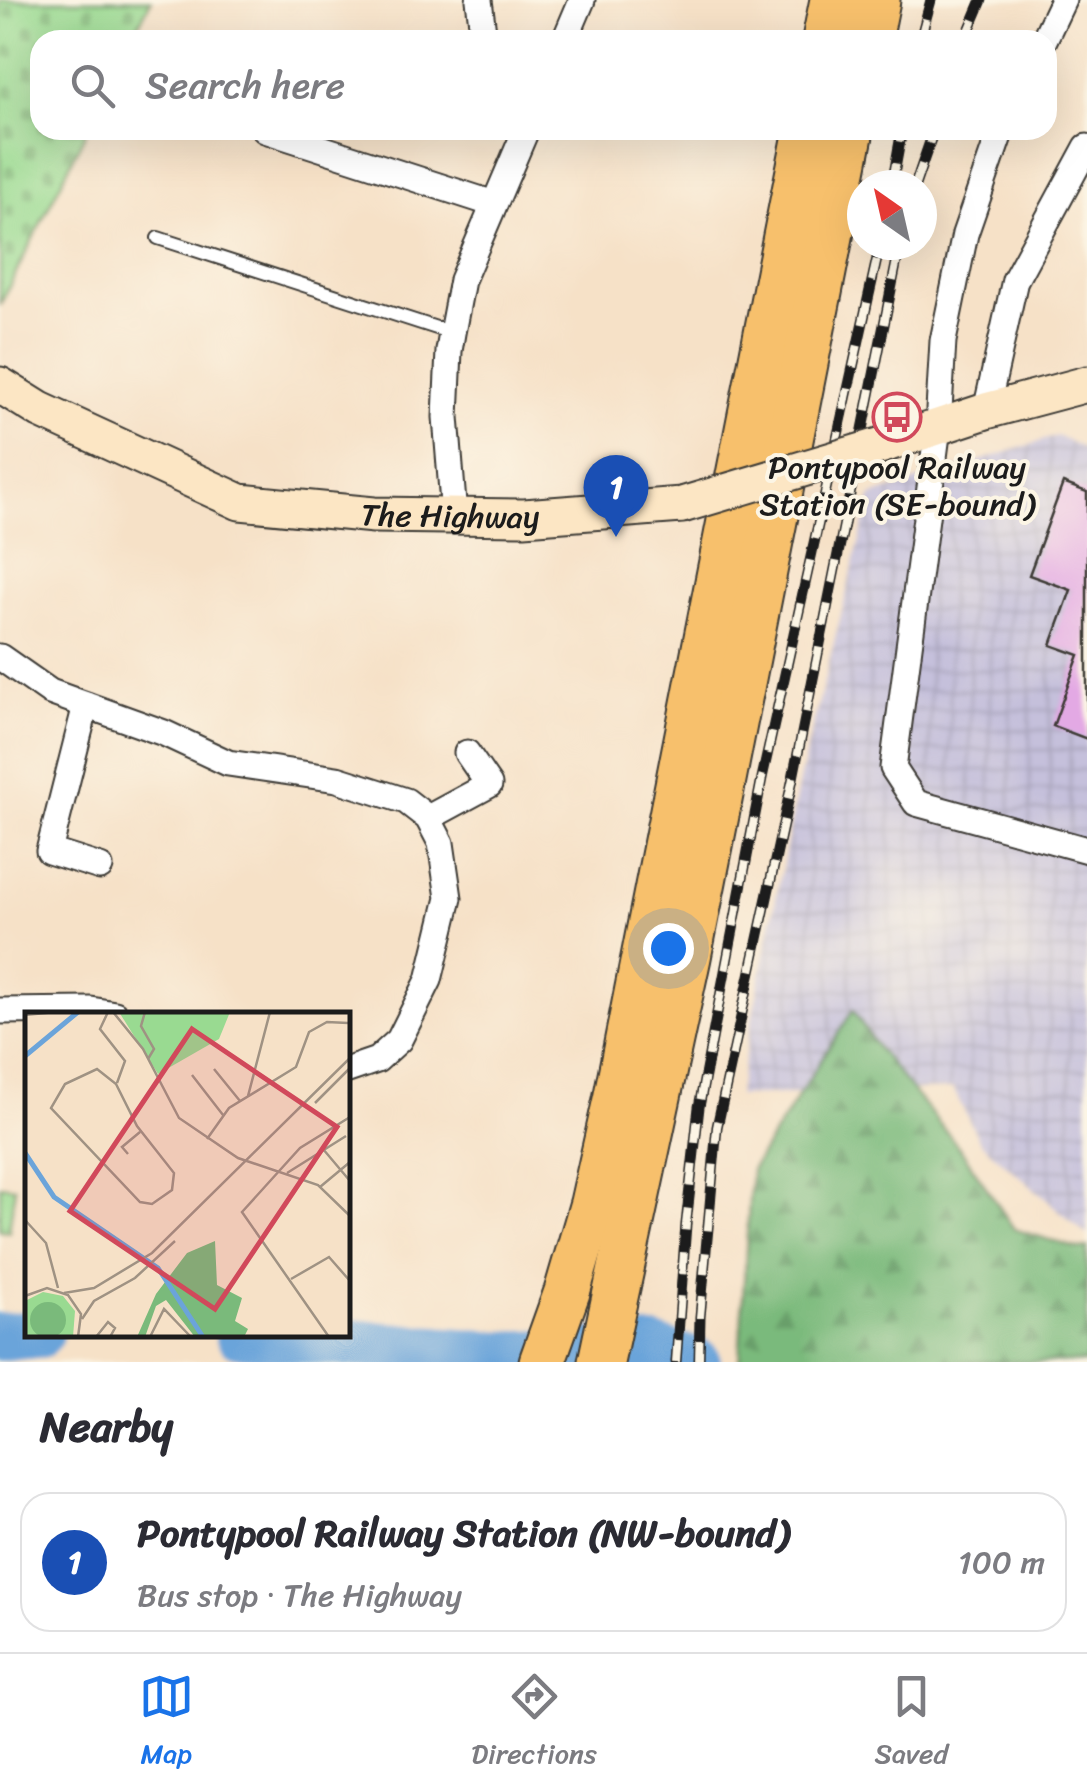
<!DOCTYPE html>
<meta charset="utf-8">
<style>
body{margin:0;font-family:Sriracha,sans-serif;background:#f7f7f7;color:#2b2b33}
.compass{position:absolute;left:847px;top:170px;width:90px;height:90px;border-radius:50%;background:#fff;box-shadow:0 10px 40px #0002;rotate:326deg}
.you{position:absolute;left:668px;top:948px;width:35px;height:35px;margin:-25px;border:8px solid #fff;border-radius:50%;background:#1a73e8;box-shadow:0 0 0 15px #1a73e833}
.badge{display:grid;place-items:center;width:65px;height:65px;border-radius:50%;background:#1a73e8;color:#fff;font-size:32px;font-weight:700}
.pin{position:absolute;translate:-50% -82px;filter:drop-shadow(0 2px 5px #0008)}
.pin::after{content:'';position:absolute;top:52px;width:35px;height:30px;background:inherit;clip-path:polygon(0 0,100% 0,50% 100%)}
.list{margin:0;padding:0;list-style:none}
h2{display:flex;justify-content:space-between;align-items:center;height:130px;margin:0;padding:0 40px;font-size:42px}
h2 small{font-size:32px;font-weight:400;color:#7c7c81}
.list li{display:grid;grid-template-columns:65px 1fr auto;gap:30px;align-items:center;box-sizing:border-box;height:140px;margin:0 20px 20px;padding:0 20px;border:2px solid #e1e1e2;border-radius:30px}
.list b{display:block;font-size:38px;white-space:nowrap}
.list p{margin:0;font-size:32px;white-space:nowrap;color:#7c7c81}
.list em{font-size:32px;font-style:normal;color:#7c7c81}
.icon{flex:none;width:55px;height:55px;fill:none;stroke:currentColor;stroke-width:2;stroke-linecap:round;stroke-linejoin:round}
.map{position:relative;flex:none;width:1087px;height:1362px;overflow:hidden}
.search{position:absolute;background:#fff;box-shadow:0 10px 40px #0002;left:30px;right:30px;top:30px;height:110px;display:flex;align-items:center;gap:25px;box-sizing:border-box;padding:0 35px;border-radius:30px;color:#7c7c81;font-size:38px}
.sheet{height:290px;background:#fff}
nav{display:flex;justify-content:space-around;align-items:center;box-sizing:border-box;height:140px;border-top:2px solid #e1e1e2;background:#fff;font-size:28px;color:#7c7c81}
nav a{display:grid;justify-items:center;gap:5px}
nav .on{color:#1a73e8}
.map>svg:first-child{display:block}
.industrial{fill:url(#industrial-grid)}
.forest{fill:url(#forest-firs);stroke:#4b6b4c;stroke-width:2.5}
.cemetery{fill:url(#cemetery-stones);stroke:#5a7b56;stroke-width:2.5}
.park{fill:url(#park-crowns);stroke:#5a7b56;stroke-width:2.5}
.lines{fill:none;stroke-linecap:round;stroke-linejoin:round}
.river{stroke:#6ba4da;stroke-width:48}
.building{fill:#e3a9e4}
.lane-casing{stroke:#3d3a36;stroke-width:16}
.street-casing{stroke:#3d3a36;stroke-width:29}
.secondary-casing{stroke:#3d3a36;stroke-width:39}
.highway-casing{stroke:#3d3a36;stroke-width:49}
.lane{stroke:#fff;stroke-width:12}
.street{stroke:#fff;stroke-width:25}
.secondary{stroke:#fce6c4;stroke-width:35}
.highway{stroke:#f7c06c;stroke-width:45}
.rail-casing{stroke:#1c1c1c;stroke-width:11}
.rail{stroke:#fcf5e5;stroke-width:8;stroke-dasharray:22;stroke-linecap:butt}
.secondary-bridge-casing{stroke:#3d3a36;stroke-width:39;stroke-linecap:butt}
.secondary-bridge{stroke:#fce6c4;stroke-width:35}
.labels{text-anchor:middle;stroke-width:8;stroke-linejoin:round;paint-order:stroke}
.poi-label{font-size:32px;fill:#1c1c1c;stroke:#fcf5e5}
.street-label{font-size:32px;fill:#1c1c1c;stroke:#fcf5e5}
.inset-river{fill:none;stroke:#6ba4da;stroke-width:5}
.inset-road{fill:none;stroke:#9f9283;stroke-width:2.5}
.view{fill:#d1495b;fill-opacity:0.15;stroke:#d1495b;stroke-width:5}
.inset-edge{fill:none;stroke:#1c1c1c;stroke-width:5}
</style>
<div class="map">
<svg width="1087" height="1362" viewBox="0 0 1087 1362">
<defs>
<pattern id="industrial-grid" width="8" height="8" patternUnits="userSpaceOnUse" patternTransform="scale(2.5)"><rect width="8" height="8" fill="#c5c0db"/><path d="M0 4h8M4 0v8" fill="none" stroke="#a9a4bb"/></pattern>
<pattern id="forest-firs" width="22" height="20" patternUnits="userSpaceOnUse" patternTransform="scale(2.5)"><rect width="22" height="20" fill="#7aba7b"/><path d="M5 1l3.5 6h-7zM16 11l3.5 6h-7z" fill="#699f6a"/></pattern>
<pattern id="cemetery-stones" width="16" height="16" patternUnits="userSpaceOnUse" patternTransform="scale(2.5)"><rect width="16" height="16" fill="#99da91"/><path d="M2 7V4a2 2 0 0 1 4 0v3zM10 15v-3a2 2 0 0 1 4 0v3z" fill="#83ba7c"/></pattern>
<pattern id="park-crowns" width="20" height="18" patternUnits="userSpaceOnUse" patternTransform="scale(2.5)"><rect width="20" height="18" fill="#99da91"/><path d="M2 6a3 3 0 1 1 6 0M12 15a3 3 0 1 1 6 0" fill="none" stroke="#83ba7c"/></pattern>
</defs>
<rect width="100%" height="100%" fill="#fcf5e5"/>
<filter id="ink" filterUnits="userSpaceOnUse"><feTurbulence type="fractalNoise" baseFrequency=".01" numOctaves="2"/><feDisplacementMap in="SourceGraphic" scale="20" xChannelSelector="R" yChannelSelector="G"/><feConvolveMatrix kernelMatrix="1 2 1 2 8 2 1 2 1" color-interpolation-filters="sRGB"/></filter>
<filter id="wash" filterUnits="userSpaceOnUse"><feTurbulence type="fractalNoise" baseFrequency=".0048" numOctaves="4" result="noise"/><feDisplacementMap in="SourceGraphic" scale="40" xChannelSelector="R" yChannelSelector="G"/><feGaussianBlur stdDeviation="2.25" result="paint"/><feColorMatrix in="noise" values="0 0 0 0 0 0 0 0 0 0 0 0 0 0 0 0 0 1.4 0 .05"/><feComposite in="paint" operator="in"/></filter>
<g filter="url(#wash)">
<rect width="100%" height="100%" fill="#f6e1c7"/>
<polygon class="industrial" points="1057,436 1087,450 1087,1235 980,1142 953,1089 737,1096 800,776 871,496"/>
<polygon class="forest" points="853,1010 878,1049 962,1151 1014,1229 1079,1249 1087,1248 1087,1362 739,1362 751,1170"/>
<polygon class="cemetery" points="0,0 151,0 131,40 40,40 40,130 87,130 0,305"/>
<polygon class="park" points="0,1185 15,1187 9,1231 0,1230"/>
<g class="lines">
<g class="river">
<polyline points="239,1334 497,1355 653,1349 697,1362"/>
<polyline points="0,1337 39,1334"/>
</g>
</g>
<g id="blocks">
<polygon class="building" points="1063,483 1087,492 1087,739 1053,726 1079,655 1051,645 1071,590 1029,575"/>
</g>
</g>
<g filter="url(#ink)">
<use href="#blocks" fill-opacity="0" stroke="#3d3a36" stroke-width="2.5"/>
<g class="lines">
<g class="lane-casing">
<polyline id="lane" points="158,238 452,333"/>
</g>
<g class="street-casing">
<g id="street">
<polyline points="479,0 484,40"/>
<polyline points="565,40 582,0"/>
<polyline points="1044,40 1063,0"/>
<polyline points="265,130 494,204"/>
<polyline points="1001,130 965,234 943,341 938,427 893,768 916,803 1087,850"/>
<polyline points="986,411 1015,280 1087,147"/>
<polyline points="454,516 446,417 449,351 452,333 462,280 526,130"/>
<polyline points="0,657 50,692 164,733 228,763 337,779 406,801 428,818 441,843 449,898 429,980 399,1040 377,1060 348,1070"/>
<polyline points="86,705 49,851 100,867"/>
<polyline points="428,818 489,785 467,753"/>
<polyline points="0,1011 91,1010 115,1014"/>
</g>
</g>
<g class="secondary-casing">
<g id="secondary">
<path id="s1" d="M0,385L40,410L240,502L374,515L524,517L682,505"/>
<polyline points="886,444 986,411 1087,384"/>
</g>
</g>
<g class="highway-casing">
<g id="highway">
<polyline points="825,40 833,0"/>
<polyline points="869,40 877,0"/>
<polyline points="542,1362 567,1292 593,1203 616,1100 807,130"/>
<polyline points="601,1362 688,957 851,130"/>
</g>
</g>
<use href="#lane" class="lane"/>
<use href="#street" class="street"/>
<use href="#secondary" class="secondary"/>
<use href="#highway" class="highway"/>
<g class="rail-casing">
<g id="rail">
<polyline points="920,40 931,0"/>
<polyline points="965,40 982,0"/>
<polyline points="892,185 902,130"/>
<polyline points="915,185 934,130"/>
<polyline points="676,1362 686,1224 699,1107 762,778 880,245"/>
<polyline points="699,1362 700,1317 717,1127 793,778 900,245"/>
</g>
</g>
<use href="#rail" class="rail"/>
<g class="secondary-bridge-casing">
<polyline id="secondary-bridge" points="682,505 886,444"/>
</g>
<use href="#secondary-bridge" class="secondary-bridge"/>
</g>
</g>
<defs>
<g id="bus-ring" transform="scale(2.5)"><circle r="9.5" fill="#fcf5e5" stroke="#d1495b" stroke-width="1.5"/><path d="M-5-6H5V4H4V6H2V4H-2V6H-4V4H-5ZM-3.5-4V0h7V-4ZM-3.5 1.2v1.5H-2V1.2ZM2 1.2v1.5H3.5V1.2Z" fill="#d1495b"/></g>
</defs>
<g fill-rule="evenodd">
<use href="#bus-ring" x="897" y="417"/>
</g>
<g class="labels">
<g class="poi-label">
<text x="897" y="478">Pontypool Railway<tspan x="897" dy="37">Station (SE-bound)</tspan></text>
</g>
<g class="street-label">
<text dy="11" stroke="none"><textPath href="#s1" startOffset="478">The Highway</textPath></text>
</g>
</g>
<g transform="translate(25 1012)">
<rect width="325" height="325" fill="#f6e1c7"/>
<path d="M18,280L38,284L50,299L48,325H0V289Z" fill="#99da91"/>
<path d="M190,229L192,273L217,286L210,309L223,317L219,325H170L141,288L131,294L120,325H112L131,282L162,241ZM5 308a18 18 0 1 1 36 0a18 18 0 1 1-36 0Z" fill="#7aba7b"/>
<path d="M94,0H205L194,27L133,62Z" fill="#99da91"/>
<path class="inset-river" d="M0,44L53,0M0,141L29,185L133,256L178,325"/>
<path class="inset-road" d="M83,0L75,17L100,49L92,71M88,0L118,37L154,106L213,146L293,173L325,204M120,0L116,14L129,37L123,47M0,3L31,0M72,57L91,72L112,114L149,161L147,178L127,192L115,190L26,96L40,72ZM189,57L215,89M167,63L198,103M223,84L245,0M290,91L325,56M182,127L204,96L271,55L284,20L302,10L323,11M298,137L325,169M103,142L97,135L115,120M262,161L321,124M295,175L325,150M0,208L21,231L33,276M266,267L304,245L325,269M39,281L69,276L127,241L325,46M0,284L22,276L43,283L56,302L53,325M57,307L69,289L110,266L150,229M71,325L83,310L90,316L85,325M125,325L139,297L166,325M304,325L217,200L275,136L325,105"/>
<path class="view" d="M167,17L312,115L190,297L45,199Z"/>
<rect width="325" height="325" class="inset-edge"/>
</g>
</svg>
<svg class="compass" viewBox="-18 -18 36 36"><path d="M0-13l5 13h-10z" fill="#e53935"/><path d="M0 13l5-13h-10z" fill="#7c7c81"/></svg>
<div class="you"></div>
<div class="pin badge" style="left:616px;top:537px;background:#1a4fb4">1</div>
<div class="search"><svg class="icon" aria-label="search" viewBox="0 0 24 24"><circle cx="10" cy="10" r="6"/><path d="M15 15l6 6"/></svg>Search here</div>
</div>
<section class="sheet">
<h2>Nearby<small></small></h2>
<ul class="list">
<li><span class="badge" style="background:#1a4fb4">1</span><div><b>Pontypool Railway Station (NW-bound)</b><p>Bus stop · The Highway</p></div><em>100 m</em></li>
</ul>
</section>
<nav>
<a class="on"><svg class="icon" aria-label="map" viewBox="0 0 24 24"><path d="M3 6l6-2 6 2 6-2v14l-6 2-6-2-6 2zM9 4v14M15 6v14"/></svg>Map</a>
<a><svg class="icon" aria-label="directions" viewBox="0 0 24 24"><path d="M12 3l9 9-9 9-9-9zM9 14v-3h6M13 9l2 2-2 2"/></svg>Directions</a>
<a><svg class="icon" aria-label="saved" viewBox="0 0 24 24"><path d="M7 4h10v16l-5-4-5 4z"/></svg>Saved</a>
</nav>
